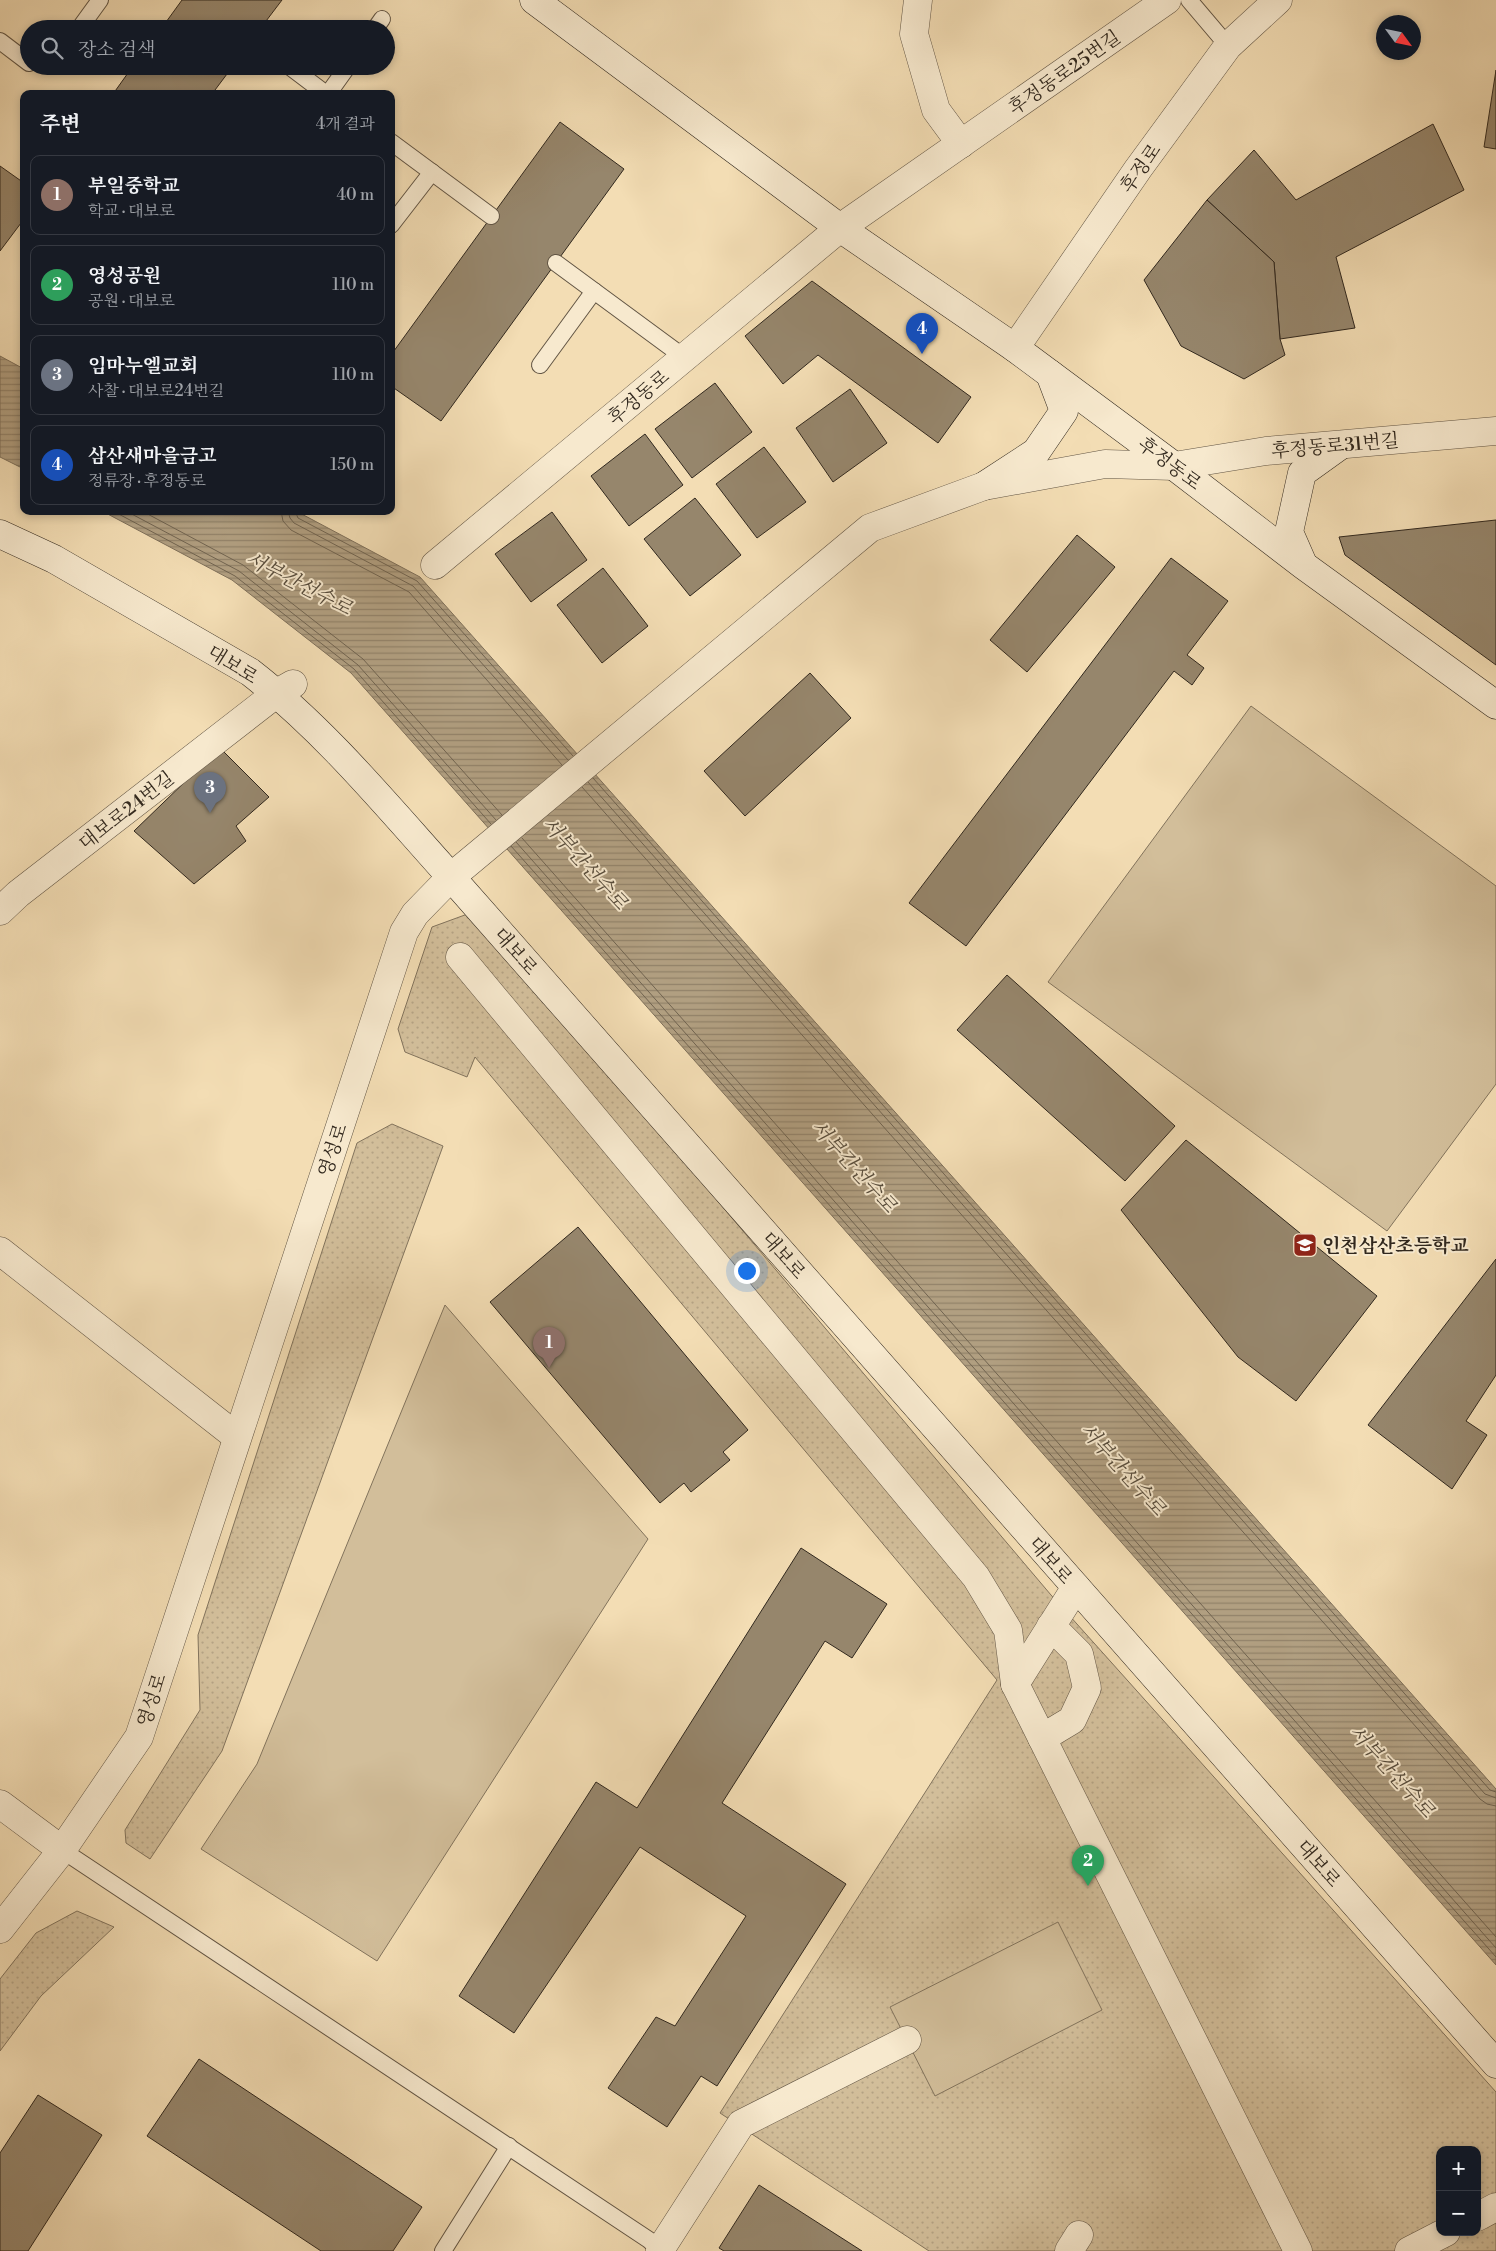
<!DOCTYPE html>
<html lang="ko">
<meta charset="utf-8">
<style>
body{margin:0;font-family:"Libre Bodoni","Noto Serif KR",serif;background:#20242c;color:#f1f3f6}
.controls{position:absolute;right:15px;bottom:15px;display:grid;overflow:hidden;border-radius:10px;box-shadow:0 2px 8px #0003}
.controls button{width:45px;height:45px;display:grid;place-items:center;padding:0;border:0;border-bottom:1px solid #363941;background:#171b24;color:#f1f3f6;font:25px sans-serif}
.compass{position:absolute;left:1376px;top:15px;width:45px;height:45px;border-radius:50%;background:#171b24;box-shadow:0 2px 8px #0003;rotate:123deg}
.you{position:absolute;left:746px;top:1270px;width:18px;height:18px;margin:-12px;border:4px solid #fff;border-radius:50%;background:#1a73e8;box-shadow:0 0 0 8px #1a73e833}
.badge{display:grid;place-items:center;width:32px;height:32px;border-radius:50%;background:#0f766e;color:#fff;font-size:16px;font-weight:700}
.pin{position:absolute;translate:-50% -41px;filter:drop-shadow(0 1px 2px #0008)}
.pin::after{content:'';position:absolute;top:26px;width:18px;height:15px;background:inherit;clip-path:polygon(0 0,100% 0,50% 100%)}
.list{margin:0;padding:0;list-style:none}
h2{display:flex;justify-content:space-between;align-items:center;height:65px;margin:0;padding:0 20px;font-size:21px}
h2 small{font-size:16px;font-weight:400;color:#9ea1a6}
.list li{display:grid;grid-template-columns:32px 1fr auto;gap:15px;align-items:center;box-sizing:border-box;height:80px;margin:0 10px 10px;padding:0 10px;border:1px solid #363941;border-radius:10px}
.list b{display:block;font-size:19px;white-space:nowrap}
.list p{margin:0;font-size:16px;white-space:nowrap;color:#9ea1a6}
.list em{font-size:16px;font-style:normal;color:#9ea1a6}
.icon{flex:none;width:28px;height:28px;fill:none;stroke:currentColor;stroke-width:2;stroke-linecap:round;stroke-linejoin:round}
.map{position:relative;flex:none;width:1496px;height:2251px;overflow:hidden}
.search{position:absolute;background:#171b24;box-shadow:0 2px 8px #0003;left:20px;top:20px;width:375px;height:55px;display:flex;align-items:center;gap:12px;box-sizing:border-box;padding:0 18px;border-radius:28px;color:#9ea1a6;font-size:19px}
.panel{position:absolute;background:#171b24;box-shadow:0 2px 8px #0003;left:20px;top:90px;width:375px;height:425px;border-radius:10px}
.map>svg:first-child{display:block}
.green{fill:url(#green-dots);stroke:#82735c;fill-rule:evenodd}
.pitch{fill:#d2be9a;stroke:#82735c}
.water{fill:url(#water-rules);stroke:#7e6f59}
.lines{fill:none;stroke-linecap:round;stroke-linejoin:round}
.shore{stroke:#716450;stroke-width:1}
.building{fill:#96866c;stroke:#31281e}
.lane-casing{stroke:#625544;stroke-width:18}
.street-casing{stroke:#625544;stroke-width:29}
.secondary-casing{stroke:#31281e;stroke-width:29}
.lane{stroke:#f7e9ce;stroke-width:16}
.street{stroke:#f7e9ce;stroke-width:28}
.secondary{stroke:#f7e9ce;stroke-width:28}
.labels{text-anchor:middle;stroke-width:4;stroke-linejoin:round;paint-order:stroke}
.street-label{font-size:19px;fill:#31281e;stroke:#f7e9ce}
.poi-label{font-size:19px;font-weight:bold;fill:#31281e;stroke:#f7e9ce;text-anchor:start}
.water-label{font-size:20px;font-style:italic;fill:#574c3c;stroke:#f7e9ce}
</style>
<div class="map">
<svg width="1496" height="2251" viewBox="0 0 1496 2251">
<defs>
<pattern id="green-dots" width="8" height="8" patternUnits="userSpaceOnUse" patternTransform="scale(1.25)"><rect width="8" height="8" fill="#d2be9a"/><path d="M2 2h.1M6 6h.1" fill="none" stroke="#b5a384" stroke-width="1.8" stroke-linecap="round"/></pattern>
<pattern id="water-rules" width="6" height="5" patternUnits="userSpaceOnUse" patternTransform="scale(1.25)"><rect width="6" height="5" fill="#b19f81"/><path d="M0 2.5h6" fill="none" stroke="#918269"/></pattern>
</defs>
<rect width="100%" height="100%" fill="#f3ddb4"/>
<filter id="stains"><feTurbulence type="fractalNoise" baseFrequency=".004" numOctaves="4"/><feColorMatrix values="0 0 0 0 .2 0 0 0 0 .09 0 0 0 0 .02 0 0 0 .5 -.17"/></filter>
<radialGradient id="worn" r=".72"><stop offset=".6" stop-color="#630" stop-opacity="0"/><stop offset="1" stop-color="#630" stop-opacity=".3"/></radialGradient>
<g class="green">
<path d="M473,912L1051,1595L1496,2092V2251H929L720,2113L997,1680L475,1057L467,1077L405,1052L398,1029L432,927ZM1440,2150H1477V2232H1440Z"/>
<polygon points="392,1124 443,1146 222,1751 150,1859 126,1843 125,1830 200,1710 198,1635 357,1143"/>
<polygon points="77,1911 114,1927 41,1996 0,2051 0,1979 36,1933"/>
</g>
<g class="pitch">
<polygon points="1251,706 1496,886 1496,1084 1387,1231 1048,982"/>
<polygon points="445,1305 648,1539 377,1961 201,1849 257,1764"/>
<polygon points="1058,1922 1102,2010 935,2096 890,2007"/>
</g>
<g class="water">
<polygon points="0,356 24,369 24,469 0,457"/>
<polygon points="102,511 296,511 420,577 1496,1789 1496,1965 351,673 232,580"/>
</g>
<g class="lines">
<g class="shore">
<polyline points="113,511 235,576 354,669 491,824"/>
<polyline points="126,511 239,571 358,665 496,820"/>
<polyline points="142,511 243,565 363,659 502,815"/>
<polyline points="281,511 283,521 291,530 409,592 562,765"/>
<polyline points="288,511 290,518 294,523 413,586 568,760"/>
<polyline points="295,511 298,518 417,581 573,756"/>
<polyline points="593,778 1490,1790 1496,1792"/>
<polyline points="588,782 1485,1794 1496,1798"/>
<polyline points="582,787 1480,1799 1487,1804 1496,1806"/>
<polyline points="522,838 1496,1937"/>
<polyline points="516,842 1496,1948"/>
<polyline points="511,846 1496,1957"/>
</g>
</g>
<g class="building">
<polygon points="182,0 282,0 260,29 161,29"/>
<polygon points="133,66 233,66 212,94 113,94"/>
<polygon points="1496,70 1496,149 1484,147"/>
<polygon points="560,122 624,169 441,421 391,386 391,355"/>
<polygon points="1433,124 1464,190 1336,257 1355,328 1280,339 1274,262 1207,200 1254,150 1296,200"/>
<polygon points="0,166 24,183 24,219 0,251"/>
<polygon points="1207,200 1274,262 1280,339 1285,355 1244,379 1181,346 1144,280"/>
<polygon points="812,281 971,397 938,443 818,355 783,384 745,336"/>
<polygon points="715,383 752,432 692,478 655,429"/>
<polygon points="850,389 887,443 833,482 796,428"/>
<polygon points="645,434 683,485 629,526 591,476"/>
<polygon points="764,447 806,502 757,538 716,484"/>
<polygon points="695,498 741,555 690,596 644,539"/>
<polygon points="552,512 587,560 531,602 495,554"/>
<polygon points="1496,520 1496,665 1345,555 1339,537"/>
<polygon points="1077,535 1115,567 1027,672 990,640"/>
<polygon points="1171,558 1228,601 1187,655 1204,668 1192,685 1174,671 966,946 909,903"/>
<polygon points="603,568 648,626 602,663 557,605"/>
<polygon points="810,673 851,718 745,816 704,771"/>
<polygon points="220,748 269,797 236,826 246,841 194,884 134,831"/>
<polygon points="1007,975 1175,1126 1125,1181 957,1030"/>
<polygon points="1186,1140 1377,1296 1296,1401 1238,1357 1121,1210"/>
<polygon points="578,1227 748,1430 723,1452 730,1460 691,1492 684,1483 660,1503 490,1302"/>
<polygon points="1496,1259 1496,1375 1466,1421 1487,1435 1452,1489 1368,1425"/>
<polygon points="801,1548 887,1604 852,1658 825,1641 722,1803 846,1884 717,2086 701,2076 667,2127 608,2088 656,2017 675,2026 746,1916 640,1847 514,2033 459,1996 596,1782 637,1808"/>
<polygon points="199,2059 422,2207 393,2251 321,2251 147,2136"/>
<polygon points="38,2095 102,2135 28,2251 0,2251 0,2153"/>
<polygon points="759,2185 862,2251 724,2251 719,2248"/>
</g>
<g class="lines">
<g class="lane-casing">
<g id="lane">
<polyline points="1189,0 1228,46"/>
<polyline points="79,29 100,0"/>
<polyline points="375,29 382,19"/>
<polyline points="0,41 29,63"/>
<polyline points="289,66 326,94"/>
<polyline points="328,94 348,66"/>
<polyline points="391,142 491,216"/>
<polyline points="391,225 432,172"/>
<polyline points="556,263 685,358"/>
<polyline points="540,365 594,291"/>
<polyline points="62,1850 649,2240 661,2251"/>
<polyline points="443,2251 509,2146"/>
</g>
</g>
<g class="street-casing">
<g id="street">
<polyline points="918,0 914,34 936,110 961,144"/>
<polyline points="1015,348 1138,169 1228,46 1278,0"/>
<polyline points="435,565 840,228 1167,0"/>
<polyline points="0,911 18,894 277,693 293,684"/>
<polyline points="460,957 976,1577 1008,1630 1015,1684 1298,2251"/>
<polyline points="0,1251 237,1437"/>
<polyline points="1015,1684 1076,1587"/>
<polyline points="1042,1738 1072,1720 1087,1688 1079,1654 1051,1626"/>
<polyline points="0,1804 62,1850"/>
<polyline points="0,1929 62,1850 139,1737 404,932 415,914 451,877 870,528 984,486 1105,464 1174,466 1266,451 1496,431"/>
<polyline points="1477,2217 1496,2207"/>
<polyline points="660,2250 741,2124 907,2040"/>
<polyline points="1069,2251 1079,2235"/>
<polyline points="1409,2251 1446,2232"/>
</g>
</g>
<g class="secondary-casing">
<g id="secondary">
<polyline points="534,0 840,228 1015,348 1174,466 1303,565 1496,705"/>
<polyline points="984,486 1036,452 1064,411 1050,374"/>
<path d="M0,534L54,559L250,672C326,731 387,806 451,877L1496,2064"/>
<polyline points="1303,564 1289,532 1302,473 1341,445"/>
</g>
</g>
<use href="#lane" class="lane"/>
<use href="#street" class="street"/>
<use href="#secondary" class="secondary"/>
</g>
<defs>
<g id="school-square" transform="scale(1.25)"><rect x="-9" y="-9" width="18" height="18" rx="4" fill="#8f2418" stroke="#f7e9ce"/><path d="M0-5L7-2L0 1L-7-2ZM-4 1L0 2.5L4 1V4Q0 6-4 4Z" fill="#fff"/></g>
</defs>
<g fill-rule="evenodd">
<use href="#school-square" x="1305" y="1245"/>
</g>
<g class="labels">
<g class="street-label">
<text transform="translate(1064 72) rotate(-35)" y="7">후정동로25번길</text>
<text transform="translate(1140 168) rotate(-55)" y="7">후정로</text>
<text transform="translate(638 397) rotate(-40)" y="7">후정동로</text>
<text transform="translate(1335 445) rotate(-5)" y="7">후정동로31번길</text>
<text transform="translate(1170 463) rotate(37)" y="7">후정동로</text>
<text transform="translate(233 664) rotate(32)" y="7">대보로</text>
<text transform="translate(126 810) rotate(-38)" y="7">대보로24번길</text>
<text transform="translate(516 951) rotate(49)" y="7">대보로</text>
<text transform="translate(332 1150) rotate(-72)" y="7">영성로</text>
<text transform="translate(784 1255) rotate(49)" y="7">대보로</text>
<text transform="translate(1051 1560) rotate(49)" y="7">대보로</text>
<text transform="translate(151 1700) rotate(-72)" y="7">영성로</text>
<text transform="translate(1319 1863) rotate(49)" y="7">대보로</text>
</g>
<g class="poi-label">
<text x="1322" y="1252">인천삼산초등학교</text>
</g>
<g class="water-label">
<text transform="translate(299 583) rotate(27)" y="7">서부간선수로</text>
<text transform="translate(585 863) rotate(48)" y="7">서부간선수로</text>
<text transform="translate(854 1166) rotate(48)" y="7">서부간선수로</text>
<text transform="translate(1123 1469) rotate(48)" y="7">서부간선수로</text>
<text transform="translate(1392 1771) rotate(48)" y="7">서부간선수로</text>
</g>
</g>
<rect width="100%" height="100%" filter="url(#stains)"/>
<rect width="100%" height="100%" fill="url(#worn)"/>
</svg>
<div class="controls">
<button>+</button>
<button>−</button>
</div>
<svg class="compass" viewBox="-18 -18 36 36"><path d="M0-13l5 13h-10z" fill="#e53935"/><path d="M0 13l5-13h-10z" fill="#9ea1a6"/></svg>
<div class="you"></div>
<div class="pin badge" style="left:549px;top:1368px;background:#8d6e63">1</div>
<div class="pin badge" style="left:1088px;top:1886px;background:#2e9e5b">2</div>
<div class="pin badge" style="left:210px;top:813px;background:#6b7280">3</div>
<div class="pin badge" style="left:922px;top:354px;background:#1a4fb4">4</div>
<div class="search"><svg class="icon" aria-label="search" viewBox="0 0 24 24"><circle cx="10" cy="10" r="6"/><path d="M15 15l6 6"/></svg>장소 검색</div>
<section class="panel">
<h2>주변<small>4개 결과</small></h2>
<ul class="list">
<li><span class="badge" style="background:#8d6e63">1</span><div><b>부일중학교</b><p>학교 · 대보로</p></div><em>40 m</em></li>
<li><span class="badge" style="background:#2e9e5b">2</span><div><b>영성공원</b><p>공원 · 대보로</p></div><em>110 m</em></li>
<li><span class="badge" style="background:#6b7280">3</span><div><b>임마누엘교회</b><p>사찰 · 대보로24번길</p></div><em>110 m</em></li>
<li><span class="badge" style="background:#1a4fb4">4</span><div><b>삼산새마을금고</b><p>정류장 · 후정동로</p></div><em>150 m</em></li>
</ul>
</section>
</div>
